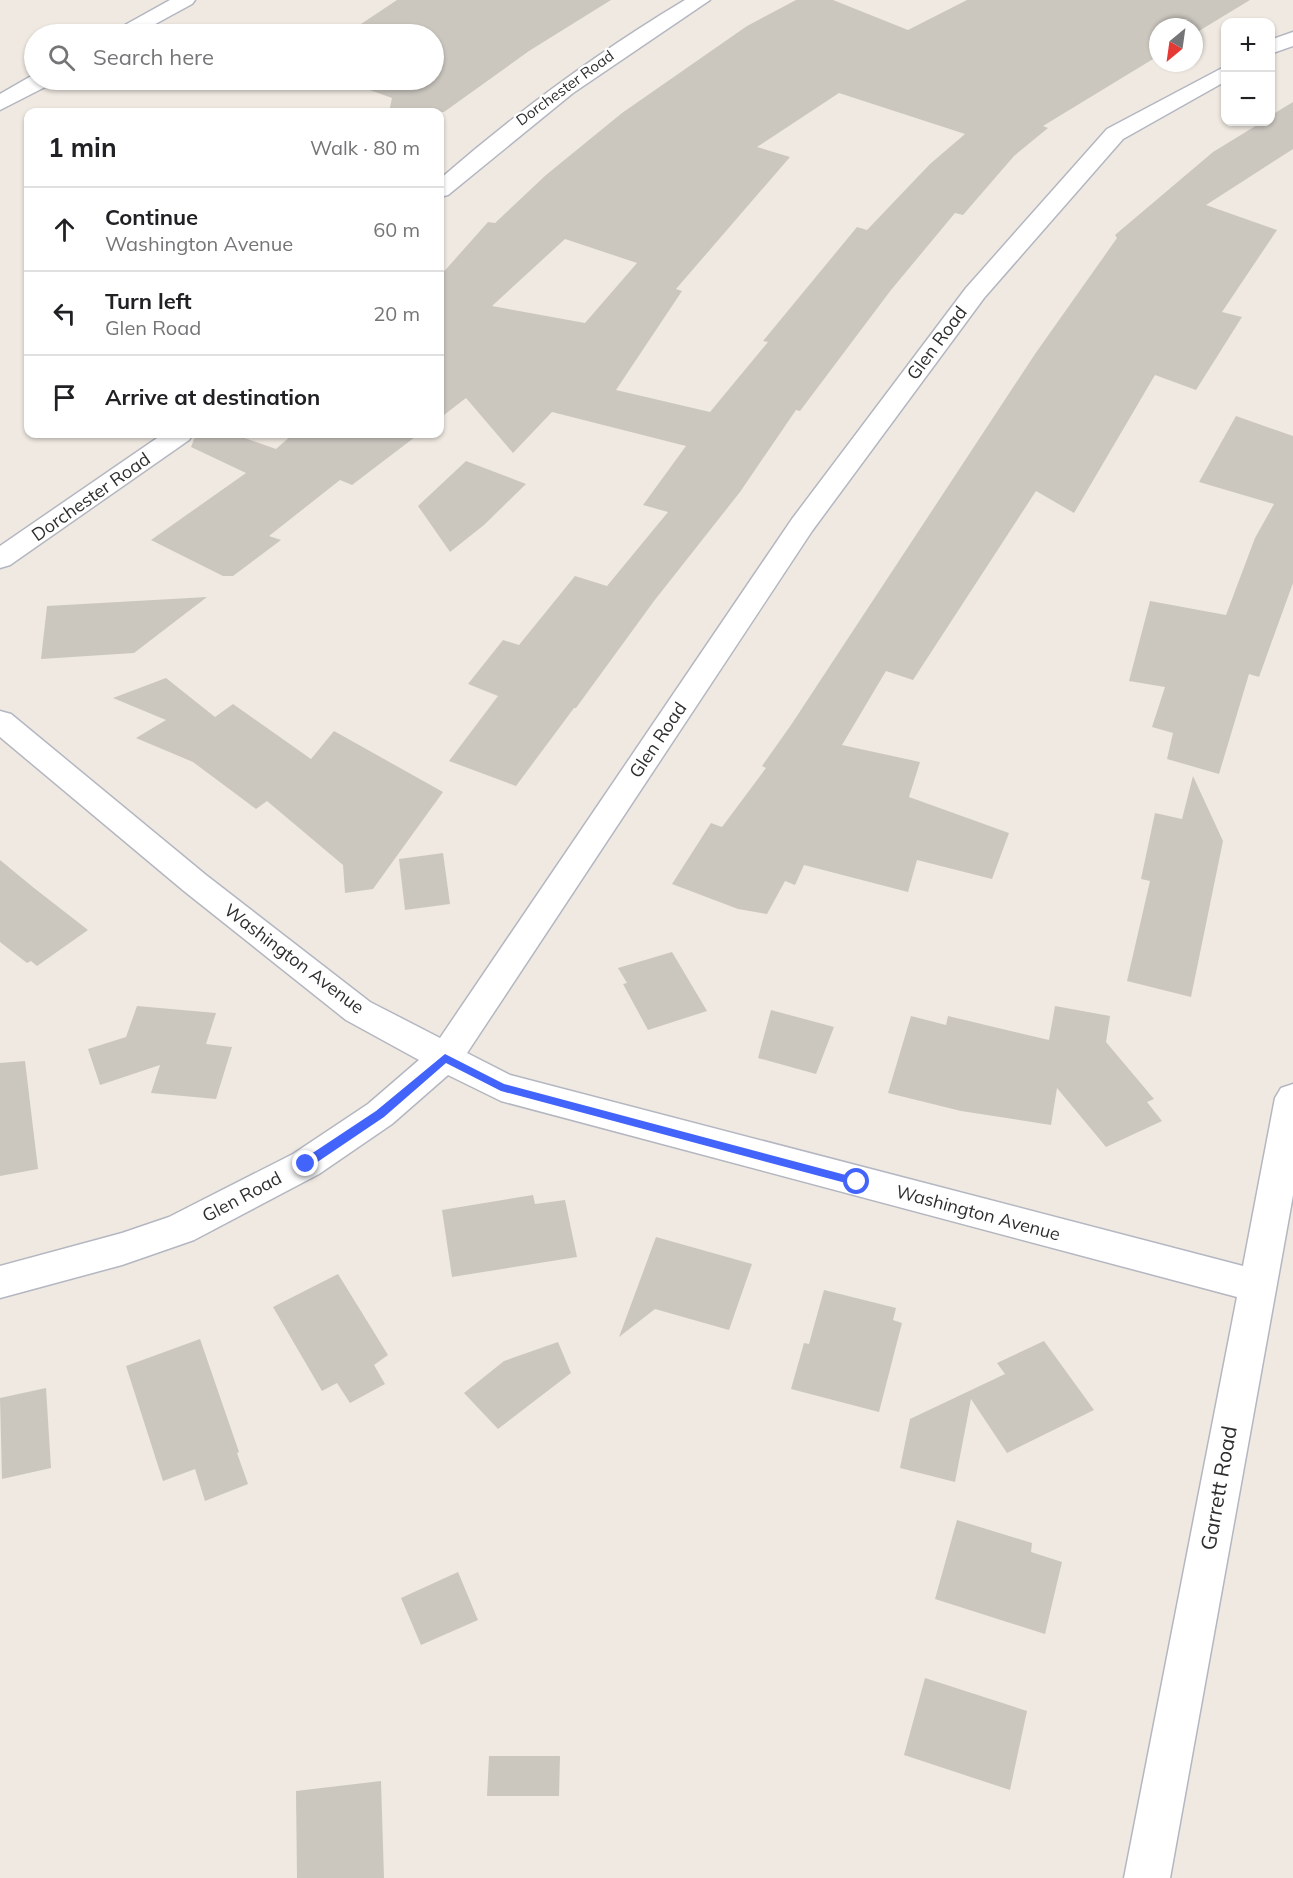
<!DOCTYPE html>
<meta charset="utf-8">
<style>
body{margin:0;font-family:Mulish,sans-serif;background:#f6f6f6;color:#202124}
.controls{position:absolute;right:18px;top:18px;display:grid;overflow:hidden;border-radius:12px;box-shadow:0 2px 4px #0004}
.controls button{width:54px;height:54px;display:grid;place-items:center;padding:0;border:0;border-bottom:2px solid #e0e0e0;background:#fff;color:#202124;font:30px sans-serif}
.compass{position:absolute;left:1149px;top:18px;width:54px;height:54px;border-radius:50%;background:#fff;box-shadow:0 2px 4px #0004;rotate:209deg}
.stop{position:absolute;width:18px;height:18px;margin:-14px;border:4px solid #4264fb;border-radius:50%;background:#fff}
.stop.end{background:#4264fb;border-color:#fff;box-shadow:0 2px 6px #0008}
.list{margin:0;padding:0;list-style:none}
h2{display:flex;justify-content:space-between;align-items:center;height:78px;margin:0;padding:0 24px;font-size:26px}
h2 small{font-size:20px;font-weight:400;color:#757577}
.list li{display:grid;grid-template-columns:39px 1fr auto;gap:18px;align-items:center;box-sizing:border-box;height:84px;padding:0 24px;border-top:2px solid #e0e0e0}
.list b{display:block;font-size:22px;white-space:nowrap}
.list p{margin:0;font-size:20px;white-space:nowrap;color:#757577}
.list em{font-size:20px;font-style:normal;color:#757577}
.icon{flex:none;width:33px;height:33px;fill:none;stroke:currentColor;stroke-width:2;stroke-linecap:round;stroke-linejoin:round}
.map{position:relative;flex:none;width:1293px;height:1878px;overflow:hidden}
.search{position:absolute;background:#fff;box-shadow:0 2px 4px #0004;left:24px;top:24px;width:420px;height:66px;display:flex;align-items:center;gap:15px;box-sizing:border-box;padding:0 21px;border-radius:33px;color:#757577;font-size:22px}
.panel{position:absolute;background:#fff;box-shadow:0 2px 4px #0004;left:24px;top:108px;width:420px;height:330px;border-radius:12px}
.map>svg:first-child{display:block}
.building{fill:#cbc7bf;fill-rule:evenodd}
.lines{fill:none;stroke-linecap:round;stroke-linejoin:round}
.street-casing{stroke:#b4b7c1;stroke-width:3}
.street{fill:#fff;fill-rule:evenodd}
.route{fill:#4264fb}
.labels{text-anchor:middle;stroke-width:4.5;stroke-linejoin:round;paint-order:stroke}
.far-street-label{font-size:15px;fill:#2e2e2e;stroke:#fff}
.street-label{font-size:18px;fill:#2e2e2e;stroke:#fff}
.near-street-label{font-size:21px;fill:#2e2e2e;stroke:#fff}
</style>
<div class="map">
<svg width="1293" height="1878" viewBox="0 0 1293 1878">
<rect width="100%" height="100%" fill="#efe9e1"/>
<g class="building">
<polygon points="397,0 611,0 529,51 444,112 389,112 392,98 342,80 434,80 434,34 346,34"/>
<path d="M796,0H833L908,30L967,0H1250L1194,34V27H1158V56L1043,126L1048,128L1014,156L963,215L955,213L891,290L800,411L796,410L740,492L654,601L576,708H574L516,786L449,761L498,696L468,684L503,640L519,645L575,576L607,586L668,512L643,505L686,446L552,412L513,453L466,398L440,418V276L488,222L495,223L546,175L622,113L747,26ZM839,93L965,134L930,164L867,230L857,227L763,341L768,342L710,412L616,390L682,291L676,289L790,157L757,147ZM565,239L637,263L585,323L492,306Z"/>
<polygon points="1293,102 1293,149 1206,205 1277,230 1222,312 1242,317 1196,390 1155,375 1074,513 1036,491 913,680 886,671 842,745 920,762 909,797 1009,833 992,879 917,860 908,892 804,865 795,885 785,881 767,914 738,909 672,884 711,823 722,827 766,768 762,766 791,725 1035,354 1117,238 1115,235 1213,152 1262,122 1270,122 1270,116"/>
<polygon points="1236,416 1293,436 1293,583 1259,677 1249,674 1219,774 1167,759 1173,733 1152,727 1165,687 1129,681 1150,601 1226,615 1255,538 1274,504 1199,482"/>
<polygon points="196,434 233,434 276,449 293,434 419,434 352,485 340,480 269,536 281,540 233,576 223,576 151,540 246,473 191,447"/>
<polygon points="466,461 526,484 484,525 450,552 418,506"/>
<polygon points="207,597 134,653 41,659 47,606"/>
<polygon points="166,678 215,717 233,704 311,759 334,731 443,792 373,889 345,893 343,865 267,801 256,809 193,762 136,738 166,720 113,698"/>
<polygon points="1193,776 1223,841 1191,997 1127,981 1150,881 1141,879 1155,813 1182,819"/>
<polygon points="443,853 450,904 405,910 399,859"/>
<polygon points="0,860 34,888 88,930 37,966 31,961 27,963 0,942"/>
<polygon points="672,952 707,1011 648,1030 623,984 627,983 618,968"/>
<polygon points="137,1006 216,1013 206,1044 232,1047 216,1099 151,1093 160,1065 100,1085 88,1049 126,1037"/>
<polygon points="1055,1006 1110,1016 1106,1042 1154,1099 1147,1102 1162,1121 1106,1147 1057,1088 1051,1125 961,1111 888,1093 911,1016 946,1025 948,1016 1049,1040"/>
<polygon points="771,1010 834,1027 816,1074 758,1058"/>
<polygon points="25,1061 38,1169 0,1176 0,1063"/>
<polygon points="533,1195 535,1204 565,1200 577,1257 452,1277 442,1210"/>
<polygon points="656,1237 752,1264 729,1330 655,1309 619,1337"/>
<polygon points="338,1274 388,1355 374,1365 385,1384 350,1403 337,1383 322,1391 273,1307"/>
<polygon points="824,1290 896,1308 893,1320 902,1323 879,1412 791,1389 804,1343 809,1344"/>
<polygon points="200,1339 239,1452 237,1453 248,1484 205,1501 195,1469 163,1481 126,1366"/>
<polygon points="1044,1341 1094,1410 1007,1453 971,1399 955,1482 900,1468 910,1419 1005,1374 997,1363"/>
<polygon points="558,1342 571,1373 498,1429 464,1393 504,1361"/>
<polygon points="46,1388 51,1468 2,1479 0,1398"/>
<polygon points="957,1520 1032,1543 1031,1552 1062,1562 1045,1634 935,1599"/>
<polygon points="458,1572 478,1620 421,1645 401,1598"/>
<polygon points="925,1678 1027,1711 1010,1790 904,1755"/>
<polygon points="489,1756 560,1756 559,1796 487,1796"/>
<polygon points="381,1781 384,1878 297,1878 296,1791"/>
</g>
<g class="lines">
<g class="street-casing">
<g id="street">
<polygon points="170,0 195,0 192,4 137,34 113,34 116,30"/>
<path d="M685,0H710L573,93L448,195L440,197V179C517,112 598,52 685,0Z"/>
<polygon points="1293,32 1293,46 1270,54 1270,40"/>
<polygon points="1226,66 1226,81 1123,139 984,298 812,531 467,1053 510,1075 1243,1266 1275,1098 1281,1088 1293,1084 1293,1195 1170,1878 1124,1878 1237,1297 501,1101 448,1075 392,1124 319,1174 194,1240 122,1265 0,1298 0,1266 122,1233 169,1217 293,1154 368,1104 419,1060 346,1020 184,891 0,737 0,711 11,714 206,875 370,1002 440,1038 792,519 966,288 1107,129"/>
<polygon points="33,75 34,80 52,80 49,85 0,110 0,94"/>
<polygon points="163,434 193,434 189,440 10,565 0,568 0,546"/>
</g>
</g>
<use href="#street" class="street"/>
</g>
<polygon class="route" points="445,1054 504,1084 857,1178 862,1182 857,1186 501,1091 446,1063 384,1117 310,1167 302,1167 302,1160 376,1111"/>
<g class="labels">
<g class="far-street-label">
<text transform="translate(565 88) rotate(-36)" y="5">Dorchester Road</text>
</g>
<g class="street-label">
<text transform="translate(937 343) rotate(-53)" y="6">Glen Road</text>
<text transform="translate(91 497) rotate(-35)" y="6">Dorchester Road</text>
<text transform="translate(658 740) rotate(-56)" y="6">Glen Road</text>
<text transform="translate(294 959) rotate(37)" y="6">Washington Avenue</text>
<text transform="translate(242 1197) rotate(-28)" y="6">Glen Road</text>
<text transform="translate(978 1213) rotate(15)" y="6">Washington Avenue</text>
</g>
<g class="near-street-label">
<text transform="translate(1219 1488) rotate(-80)" y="7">Garrett Road</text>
</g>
</g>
</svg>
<div class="controls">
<button>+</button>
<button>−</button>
</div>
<svg class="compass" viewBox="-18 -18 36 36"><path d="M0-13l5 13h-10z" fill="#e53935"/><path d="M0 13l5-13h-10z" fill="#757577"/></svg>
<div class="stop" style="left:857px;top:1182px"></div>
<div class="stop end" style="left:306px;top:1164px"></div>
<div class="search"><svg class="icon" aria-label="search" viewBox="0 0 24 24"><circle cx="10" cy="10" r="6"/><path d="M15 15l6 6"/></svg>Search here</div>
<section class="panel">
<h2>1 min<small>Walk · 80 m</small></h2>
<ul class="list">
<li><svg class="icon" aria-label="ahead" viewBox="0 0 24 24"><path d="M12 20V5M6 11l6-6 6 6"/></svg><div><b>Continue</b><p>Washington Avenue</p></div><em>60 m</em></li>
<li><svg class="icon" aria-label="left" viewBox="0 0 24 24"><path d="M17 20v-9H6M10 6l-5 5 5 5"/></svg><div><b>Turn left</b><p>Glen Road</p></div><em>20 m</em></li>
<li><svg class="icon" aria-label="arrive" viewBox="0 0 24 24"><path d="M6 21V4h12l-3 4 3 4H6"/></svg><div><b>Arrive at destination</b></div></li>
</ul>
</section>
</div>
